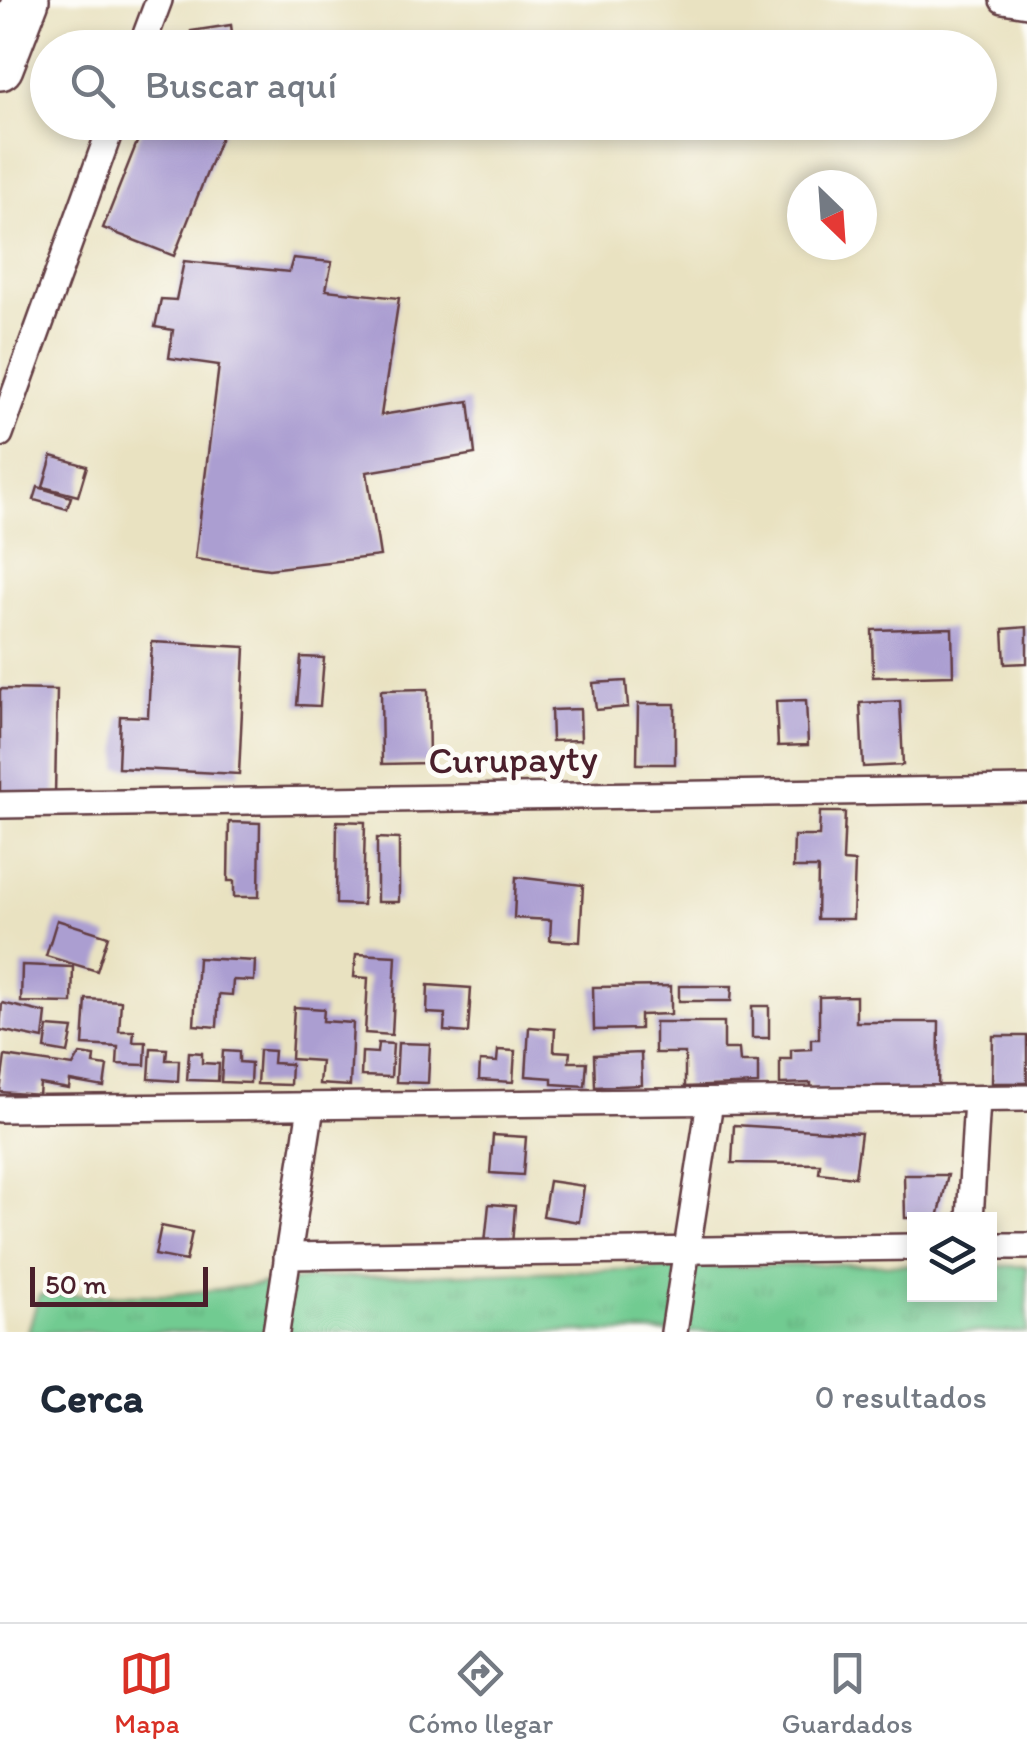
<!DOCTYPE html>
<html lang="es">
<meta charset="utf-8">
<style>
body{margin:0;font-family:Itim,sans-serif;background:#f2f2f3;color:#1f2937}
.controls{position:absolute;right:30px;bottom:30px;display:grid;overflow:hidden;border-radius:0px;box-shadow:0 5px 15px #0003}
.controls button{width:90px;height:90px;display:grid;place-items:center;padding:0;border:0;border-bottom:2px solid #e0e1e3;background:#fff;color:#1f2937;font:50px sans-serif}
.compass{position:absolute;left:787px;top:170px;width:90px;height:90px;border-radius:50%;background:#fff;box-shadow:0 5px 15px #0003;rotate:155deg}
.scale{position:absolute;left:30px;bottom:25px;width:178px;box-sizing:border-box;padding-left:10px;border:5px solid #4a1f2b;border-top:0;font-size:28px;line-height:35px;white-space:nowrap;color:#4a1f2b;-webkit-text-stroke:8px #fdfcf7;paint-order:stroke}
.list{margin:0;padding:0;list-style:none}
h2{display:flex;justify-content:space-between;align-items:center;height:130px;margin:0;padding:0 40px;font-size:42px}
h2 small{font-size:32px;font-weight:400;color:#747a83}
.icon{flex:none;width:55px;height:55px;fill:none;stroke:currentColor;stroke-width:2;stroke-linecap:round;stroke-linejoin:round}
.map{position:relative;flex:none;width:1027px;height:1332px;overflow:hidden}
.search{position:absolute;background:#fff;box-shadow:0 5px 15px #0003;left:30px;right:30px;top:30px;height:110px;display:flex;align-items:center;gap:25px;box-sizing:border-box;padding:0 35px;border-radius:55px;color:#747a83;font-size:38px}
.sheet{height:290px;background:#fff}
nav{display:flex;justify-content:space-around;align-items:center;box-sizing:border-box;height:140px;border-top:2px solid #e0e1e3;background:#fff;font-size:28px;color:#747a83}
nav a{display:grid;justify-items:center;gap:5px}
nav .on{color:#d93025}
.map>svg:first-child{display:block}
.grass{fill:url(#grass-tufts);stroke:#5e755e;stroke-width:2.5}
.building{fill:#ab9ed1}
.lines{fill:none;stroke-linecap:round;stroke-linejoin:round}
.street-casing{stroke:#623c42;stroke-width:30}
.highway-casing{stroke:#623c42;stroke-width:50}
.street{stroke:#fff;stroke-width:25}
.highway{stroke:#fff;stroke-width:45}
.labels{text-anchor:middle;stroke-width:10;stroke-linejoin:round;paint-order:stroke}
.street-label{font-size:38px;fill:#4a1f2b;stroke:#fdfcf7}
</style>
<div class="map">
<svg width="1027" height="1332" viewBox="0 0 1027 1332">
<defs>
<pattern id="grass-tufts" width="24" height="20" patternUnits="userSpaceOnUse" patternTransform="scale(2.5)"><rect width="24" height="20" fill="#71cb91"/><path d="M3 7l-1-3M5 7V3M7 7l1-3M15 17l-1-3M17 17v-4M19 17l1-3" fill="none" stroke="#63ae7d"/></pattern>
</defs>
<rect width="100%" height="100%" fill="#fdfcf7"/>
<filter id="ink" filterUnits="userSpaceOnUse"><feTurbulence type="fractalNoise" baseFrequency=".01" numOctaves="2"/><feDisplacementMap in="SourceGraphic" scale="20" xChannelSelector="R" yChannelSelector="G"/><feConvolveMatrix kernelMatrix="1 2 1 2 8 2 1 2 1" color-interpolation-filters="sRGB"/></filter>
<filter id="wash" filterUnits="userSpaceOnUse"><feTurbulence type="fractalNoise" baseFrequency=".0048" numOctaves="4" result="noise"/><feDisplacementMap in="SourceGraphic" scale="40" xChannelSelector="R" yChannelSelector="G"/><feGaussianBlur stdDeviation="2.25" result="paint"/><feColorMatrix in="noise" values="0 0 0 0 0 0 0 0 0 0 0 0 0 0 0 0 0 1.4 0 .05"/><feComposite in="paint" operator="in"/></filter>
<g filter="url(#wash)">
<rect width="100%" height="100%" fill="#e9e2c1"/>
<polygon class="grass" points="835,1264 914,1265 914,1294 990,1294 990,1266 1027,1266 1027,1332 28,1332 39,1295 169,1295 314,1278"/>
<g id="blocks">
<g class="building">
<polygon points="231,25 234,48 175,48 192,43 191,31"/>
<polygon points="145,122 227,122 174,256 103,228"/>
<polygon points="293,258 332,262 326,290 399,298 381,415 469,401 475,454 367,472 380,556 269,569 195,559 219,365 169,358 173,330 155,327 161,299 176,300 184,261 289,272"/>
<polygon points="52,456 87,466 78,496 43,487"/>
<polygon points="38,487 71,497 67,509 34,500"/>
<polygon points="1027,627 1027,663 1005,664 1003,629"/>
<polygon points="952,628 953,675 873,677 872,630"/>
<polygon points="152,642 245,647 239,774 118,768 120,716 148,717"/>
<polygon points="301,657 324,658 320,706 297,705"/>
<polygon points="626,681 628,707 596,710 593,683"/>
<polygon points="0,689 57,690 55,796 0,795"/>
<polygon points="428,689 429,763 382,764 381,690"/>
<polygon points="806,700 808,745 778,746 776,701"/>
<polygon points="900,701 903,765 863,767 860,703"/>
<polygon points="638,704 675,704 675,764 637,764"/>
<polygon points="580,709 581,740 552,741 551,710"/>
<polygon points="820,812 845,812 843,861 855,862 853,919 817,919 818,868 793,868 794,836 819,836"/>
<polygon points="337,821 365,822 363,905 336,904"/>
<polygon points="229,822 260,823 259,897 234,897 234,881 228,881"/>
<polygon points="377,838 399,839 399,902 377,902"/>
<polygon points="516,877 583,885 580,942 550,940 551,920 514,918"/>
<polygon points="57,920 108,936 97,971 46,956"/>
<polygon points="356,954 396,956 392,1035 365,1033 368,978 354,977"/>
<polygon points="198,958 255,961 254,981 233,980 232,995 219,994 217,1027 194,1025"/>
<polygon points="22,965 73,967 72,1003 21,1002"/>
<polygon points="428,985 471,988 468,1033 444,1031 445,1014 427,1013"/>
<polygon points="671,986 671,1014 640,1015 640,1029 594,1030 593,987"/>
<polygon points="679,986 732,986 731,1001 679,1001"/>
<polygon points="856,996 856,1022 939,1022 938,1095 811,1092 811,1083 780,1084 780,1059 791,1059 791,1050 811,1049 811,1039 819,1039 819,997"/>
<polygon points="86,999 121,1001 119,1031 134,1031 133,1042 146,1042 145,1065 117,1064 118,1047 83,1045"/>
<polygon points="2,1003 46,1013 43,1039 0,1030"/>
<rect x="752" y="1006" width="17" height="32"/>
<polygon points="294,1007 324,1009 323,1021 353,1023 350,1086 319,1084 321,1061 291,1059"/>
<polygon points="655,1022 724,1022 724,1049 739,1049 740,1062 758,1062 758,1084 685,1087 685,1053 655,1053"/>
<polygon points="48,1027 73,1029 68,1053 45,1049"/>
<polygon points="529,1027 555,1029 554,1051 570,1052 569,1062 587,1062 585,1086 552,1084 552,1078 526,1076"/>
<polygon points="993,1036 1027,1036 1027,1083 992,1083"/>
<polygon points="378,1043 393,1044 391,1077 361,1076 362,1052 377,1053"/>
<polygon points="398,1043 430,1044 428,1083 396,1082"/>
<polygon points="151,1048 167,1049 166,1060 179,1060 178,1081 149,1079"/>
<polygon points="259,1050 274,1051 273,1063 291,1064 290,1085 257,1084"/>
<polygon points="498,1050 515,1051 513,1082 479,1080 480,1061 497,1062"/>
<polygon points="223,1051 239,1052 239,1062 251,1063 250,1083 221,1082"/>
<polygon points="189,1052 202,1053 202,1063 219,1064 218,1081 187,1080"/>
<polygon points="641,1053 642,1085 595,1087 594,1055"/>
<polygon points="80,1054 95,1056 94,1064 107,1066 104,1087 70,1081 69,1089 40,1084 39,1095 0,1092 5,1056 73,1066"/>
<polygon points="734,1125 861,1133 855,1177 819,1173 820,1164 732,1163"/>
<polygon points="493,1135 526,1137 523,1175 490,1173"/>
<polygon points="904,1175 948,1175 938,1218 905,1218"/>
<polygon points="549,1181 584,1186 579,1222 543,1216"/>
<polygon points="489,1204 515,1206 512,1245 485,1243"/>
<polygon points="161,1226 192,1232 186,1261 155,1255"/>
</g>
</g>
</g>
<g filter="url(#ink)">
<use href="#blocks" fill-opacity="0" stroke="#623c42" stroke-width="2.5"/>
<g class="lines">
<g class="street-casing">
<g id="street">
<polyline points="1003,0 1027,4"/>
<polyline points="141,48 159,0"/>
<polyline points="0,434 113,122"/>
<polyline points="0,805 1027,789"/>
<polyline points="0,1109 1027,1098"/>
<polyline points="970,1220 977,1099"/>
<polyline points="990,1246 1027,1246"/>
<polyline points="287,1256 914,1247"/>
<polyline points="276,1332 311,1107"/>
<polyline points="674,1332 710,1102"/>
</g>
</g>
<g class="highway-casing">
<polyline id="highway" points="0,67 26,0"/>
</g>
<use href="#street" class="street"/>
<use href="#highway" class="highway"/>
</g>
</g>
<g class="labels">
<g class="street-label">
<text transform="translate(513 759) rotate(-1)" y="13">Curupayty</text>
</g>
</g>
</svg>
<div class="controls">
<button><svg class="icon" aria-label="layers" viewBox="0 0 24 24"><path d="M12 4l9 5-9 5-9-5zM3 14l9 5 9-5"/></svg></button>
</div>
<svg class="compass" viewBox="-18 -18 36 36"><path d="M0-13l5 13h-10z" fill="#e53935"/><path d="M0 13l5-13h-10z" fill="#747a83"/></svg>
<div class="scale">50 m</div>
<div class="search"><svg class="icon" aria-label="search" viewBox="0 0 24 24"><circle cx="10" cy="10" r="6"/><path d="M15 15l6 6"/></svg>Buscar aquí</div>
</div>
<section class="sheet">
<h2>Cerca<small>0 resultados</small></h2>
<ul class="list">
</ul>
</section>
<nav>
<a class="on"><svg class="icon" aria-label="map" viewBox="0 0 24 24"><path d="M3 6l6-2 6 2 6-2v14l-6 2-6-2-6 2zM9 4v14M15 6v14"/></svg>Mapa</a>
<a><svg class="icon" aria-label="directions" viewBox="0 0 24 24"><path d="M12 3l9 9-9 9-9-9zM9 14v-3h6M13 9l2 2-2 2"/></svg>Cómo llegar</a>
<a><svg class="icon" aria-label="saved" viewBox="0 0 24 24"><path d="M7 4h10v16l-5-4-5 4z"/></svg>Guardados</a>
</nav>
